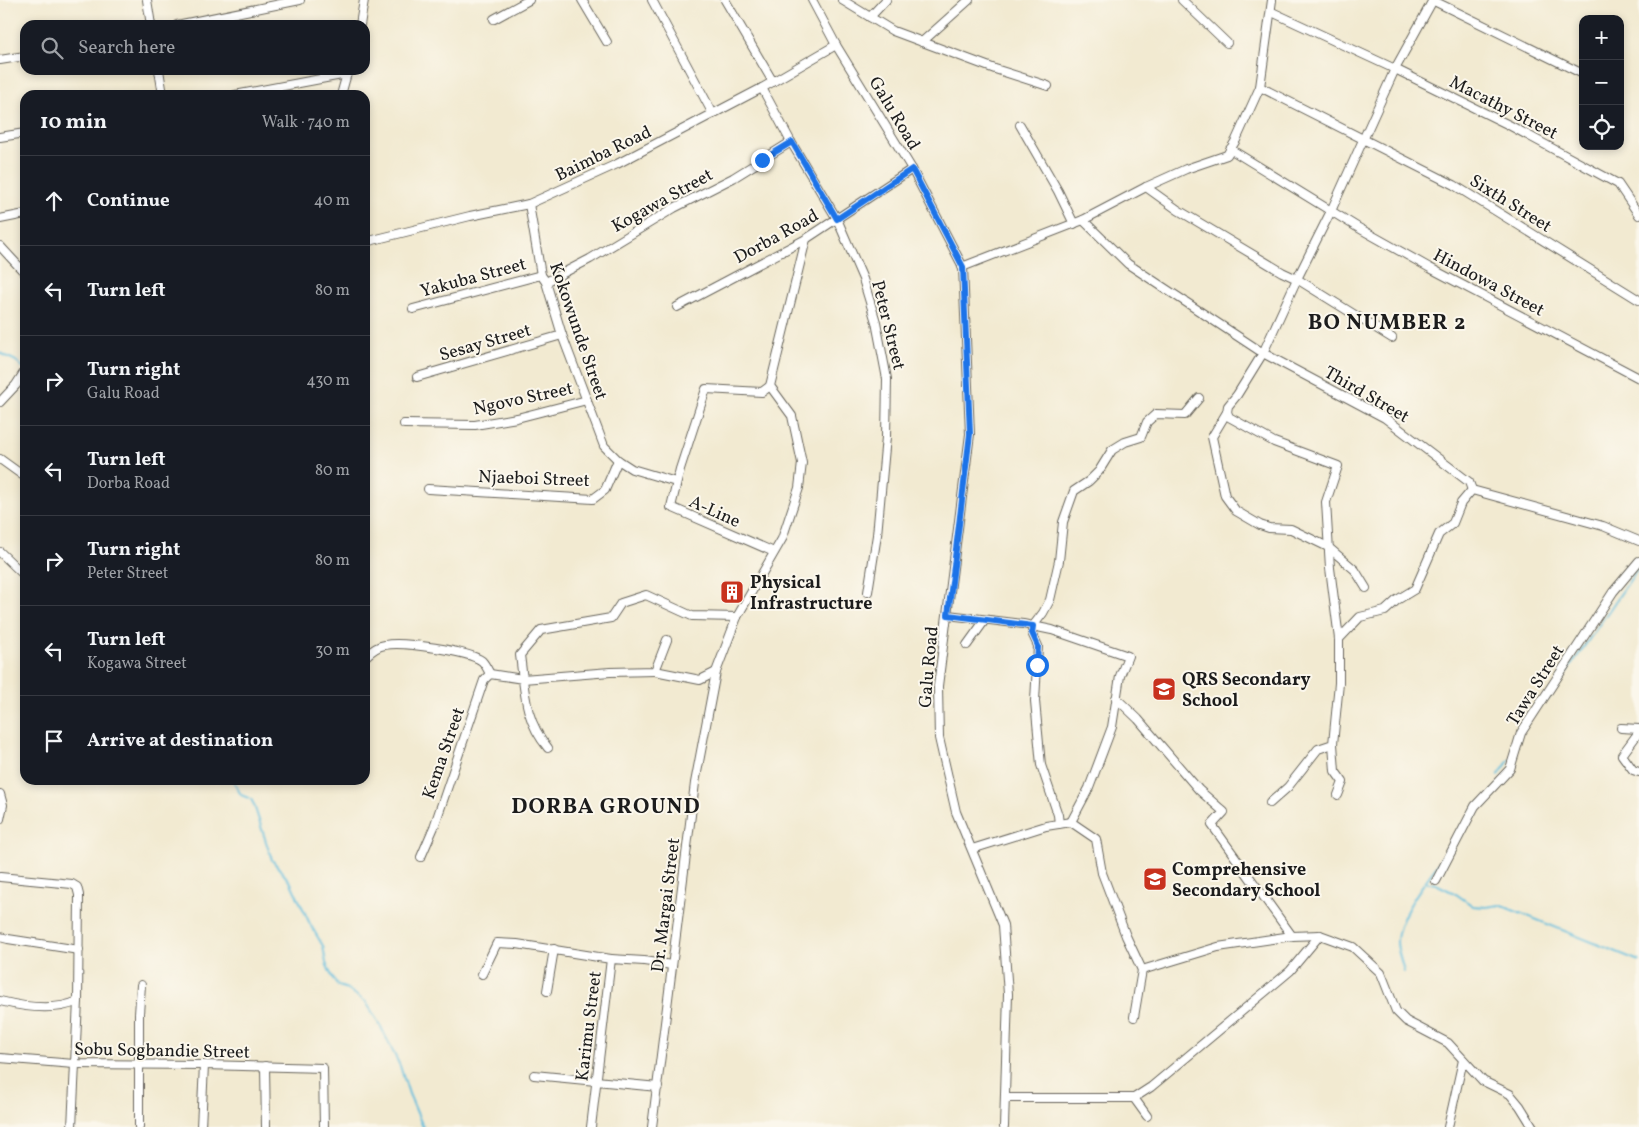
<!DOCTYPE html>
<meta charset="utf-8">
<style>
body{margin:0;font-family:Vollkorn,serif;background:#242831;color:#f1f3f6}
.controls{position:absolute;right:15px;top:15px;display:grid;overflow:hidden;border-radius:10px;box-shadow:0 2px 8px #0003}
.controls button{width:45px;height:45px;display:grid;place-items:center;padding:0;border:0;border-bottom:1px solid #363941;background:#171b24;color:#f1f3f6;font:25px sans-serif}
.stop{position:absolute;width:15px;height:15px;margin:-11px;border:4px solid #1a73e8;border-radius:50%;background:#fff}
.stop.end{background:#1a73e8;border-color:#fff;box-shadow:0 1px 5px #0008}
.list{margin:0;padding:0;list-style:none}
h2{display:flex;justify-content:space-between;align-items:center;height:65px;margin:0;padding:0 20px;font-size:21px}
h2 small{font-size:16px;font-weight:400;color:#9ea1a6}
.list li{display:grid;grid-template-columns:32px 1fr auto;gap:15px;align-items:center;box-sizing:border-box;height:90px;padding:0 20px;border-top:1px solid #363941}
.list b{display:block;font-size:19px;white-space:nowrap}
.list p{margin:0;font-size:16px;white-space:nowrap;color:#9ea1a6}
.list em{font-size:16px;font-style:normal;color:#9ea1a6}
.icon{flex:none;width:28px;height:28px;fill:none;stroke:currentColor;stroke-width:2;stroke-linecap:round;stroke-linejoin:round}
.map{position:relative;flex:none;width:1639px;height:1127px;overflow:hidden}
.search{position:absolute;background:#171b24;box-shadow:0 2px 8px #0003;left:20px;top:20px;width:350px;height:55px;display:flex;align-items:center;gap:12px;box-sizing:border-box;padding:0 18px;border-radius:15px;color:#9ea1a6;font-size:19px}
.panel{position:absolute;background:#171b24;box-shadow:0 2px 8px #0003;left:20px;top:90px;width:350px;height:695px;border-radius:15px}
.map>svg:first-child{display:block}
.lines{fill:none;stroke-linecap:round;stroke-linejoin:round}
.stream{stroke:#5fbddd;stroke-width:2}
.street-casing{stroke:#67645b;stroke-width:10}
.street{stroke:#fff;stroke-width:8}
.route{stroke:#1a73e8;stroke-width:6}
.labels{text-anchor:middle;stroke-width:4;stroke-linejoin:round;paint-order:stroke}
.street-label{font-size:18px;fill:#1c1c1c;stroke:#fbf7ec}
.poi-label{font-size:18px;font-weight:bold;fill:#1c1c1c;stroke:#fbf7ec;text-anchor:start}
.district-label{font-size:22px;font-weight:bold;letter-spacing:1px;fill:#1c1c1c;stroke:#fbf7ec}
</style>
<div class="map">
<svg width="1639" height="1127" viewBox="0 0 1639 1127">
<rect width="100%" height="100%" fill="#fbf7ec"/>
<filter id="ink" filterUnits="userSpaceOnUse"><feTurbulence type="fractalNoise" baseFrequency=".02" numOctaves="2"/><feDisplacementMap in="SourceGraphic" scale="10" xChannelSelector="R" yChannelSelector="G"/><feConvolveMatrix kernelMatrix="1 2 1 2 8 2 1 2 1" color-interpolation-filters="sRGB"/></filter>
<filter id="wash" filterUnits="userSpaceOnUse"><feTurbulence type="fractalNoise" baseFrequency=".0096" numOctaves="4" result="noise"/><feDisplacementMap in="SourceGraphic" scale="20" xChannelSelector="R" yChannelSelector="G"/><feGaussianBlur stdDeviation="1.12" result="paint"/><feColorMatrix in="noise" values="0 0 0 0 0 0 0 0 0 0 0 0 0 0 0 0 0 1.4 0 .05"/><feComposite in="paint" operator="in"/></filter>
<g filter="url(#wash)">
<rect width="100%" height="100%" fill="#f2ead1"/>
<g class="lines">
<g class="stream">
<polyline points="0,353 16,361 25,369"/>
<polyline points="1548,699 1639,567"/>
<polyline points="1498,776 1509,760"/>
<polyline points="233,780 241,795 251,799 254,805 272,860 291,883 310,924 323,946 326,963 333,979 339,986 347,989 366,1002 381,1027 400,1066 409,1094 423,1127"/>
<polyline points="1425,882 1436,884 1456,894 1473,906 1486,907 1500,905 1639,961"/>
<path d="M1404,972C1402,962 1397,951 1397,942C1397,914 1432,873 1448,851"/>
</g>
</g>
</g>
<g filter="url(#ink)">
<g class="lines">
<g class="street-casing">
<g id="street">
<polyline points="147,0 151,25"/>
<polyline points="582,0 607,42"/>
<polyline points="652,0 713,114"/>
<polyline points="725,0 773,82"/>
<polyline points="812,0 836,45 912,169 963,267 970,434 938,686 939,738 956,812 1003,925 1008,994 1004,1127"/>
<polyline points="842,0 893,31 995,69 1048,86"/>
<polyline points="1182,0 1227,43"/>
<polyline points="1432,0 1583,74"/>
<polyline points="1272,12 1395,69 1509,125 1618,184 1639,215"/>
<polyline points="870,17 886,0"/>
<polyline points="494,19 529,0"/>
<polyline points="177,25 300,0"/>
<polyline points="360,25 364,0"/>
<polyline points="922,42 969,0"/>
<polyline points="0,60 25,56"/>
<polyline points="159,70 163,95"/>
<polyline points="1260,87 1454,185 1639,300"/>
<polyline points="762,88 791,142 837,219 863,279 876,322 887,379 886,437 877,535 868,592"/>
<polyline points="235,95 347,74"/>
<polyline points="341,95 348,70"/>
<polyline points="1020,125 1058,191 1074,224"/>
<polyline points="0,137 25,133"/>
<polyline points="1230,149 1357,227 1430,268 1639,378"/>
<polyline points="1146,187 1178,210 1282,272 1297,279 1392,338"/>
<polyline points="529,204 541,275 546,282 562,335 604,446 618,460 632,469 676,482"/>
<polyline points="0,219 25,214"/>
<polyline points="1083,220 1128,264 1263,353 1297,279 1331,211 1395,69 1433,0"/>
<polyline points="365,242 470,216 529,204 617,164 762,88 836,45"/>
<polyline points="0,246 25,273"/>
<polyline points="962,267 1083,220 1146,187 1186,169 1227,155 1236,140 1260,87 1272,0"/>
<polyline points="546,282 590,259 674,208 733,178 791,142"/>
<polyline points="677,307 806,239 912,169"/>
<polyline points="413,309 541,275"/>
<polyline points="417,377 562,335"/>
<polyline points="770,386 762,392 706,389 680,469 671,507 774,552"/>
<polyline points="0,402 16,385 25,371"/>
<polyline points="1227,412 1212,437 1225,496 1236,511 1260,525 1269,528 1291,529 1328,547 1355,570 1366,588"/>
<polyline points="404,424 475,425 517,418 587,400"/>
<polyline points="0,459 25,477"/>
<polyline points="428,489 593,499 605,490 618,460"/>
<polyline points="1472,490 1603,526 1639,541"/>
<polyline points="0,552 24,575"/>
<polyline points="948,615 1023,624 1052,630 1128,656 1120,676 1112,727 1089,788 1071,822"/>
<polyline points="1339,639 1360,617 1385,611 1397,600 1415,589 1439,534 1453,523 1461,503 1472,490"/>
<polyline points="967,645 985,620"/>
<path d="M365,657C371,651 377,646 385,645C401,641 469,651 482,661C485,664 488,670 490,674"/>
<polyline points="655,671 700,680 716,672"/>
<polyline points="1116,698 1138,719 1199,790 1224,812 1212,825 1292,936"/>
<polyline points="1621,728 1639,729"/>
<polyline points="1639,732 1622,755 1633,770 1639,772"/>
<polyline points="1333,744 1335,771 1343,782 1338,795"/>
<path d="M548,748C524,719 525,692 520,655L541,630L611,618L621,603L646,595L692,616L737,617"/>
<polyline points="0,794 3,805 0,819"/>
<polyline points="1270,803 1288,787 1318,749 1333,744 1339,683 1339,639 1330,568 1326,502 1338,466 1274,442 1229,417 1227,412 1228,406 1237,395 1263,353 1385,418 1469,482 1472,490"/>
<polyline points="1059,824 1058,815 1041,765 1035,701 1038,646 1032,633 1033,626 1043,613 1050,600 1059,561 1063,522 1074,491 1089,481 1099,471 1112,450 1125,442 1141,437 1147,422 1156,414 1185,415 1199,398"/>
<polyline points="972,849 1046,826 1071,822 1096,839 1102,873 1126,936 1142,970"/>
<polyline points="421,857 434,827 484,680 490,674 523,679 610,672 655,671 667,640"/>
<polyline points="0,877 72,884 77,887 79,895 78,1001 72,1127"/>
<polyline points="1436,881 1475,806 1510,769 1521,733 1613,592 1639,561"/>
<polyline points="0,937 8,939 79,950"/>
<polyline points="1142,970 1218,947 1292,936 1320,935 1353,947 1381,973 1396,1011 1406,1021 1448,1043 1483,1081 1510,1094 1520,1106 1533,1127"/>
<polyline points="482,974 497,943 517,944 611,959"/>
<polyline points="547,991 554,949"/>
<path d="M0,1001C24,1007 54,1012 78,1001"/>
<polyline points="1134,1017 1142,970"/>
<polyline points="0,1058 74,1064 204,1065 323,1068 324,1127"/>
<polyline points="265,1066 266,1127"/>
<polyline points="534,1075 658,1087"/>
<polyline points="1005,1098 1134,1098 1151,1087 1290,971 1320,935"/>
<polyline points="1134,1098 1147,1116"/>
<polyline points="139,1127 139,1014 141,985"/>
<polyline points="201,1127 204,1065"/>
<polyline points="591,1127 611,959 644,961 672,965"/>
<polyline points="652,1127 695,783 716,672 737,617 782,539 799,488 802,463 792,416 770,386 806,239"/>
<polyline points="1448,1127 1463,1060"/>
</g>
</g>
<use href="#street" class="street"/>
</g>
</g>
<g class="lines" filter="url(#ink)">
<polyline class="route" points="762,160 792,142 837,219 912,169 963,267 970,434 948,615 1033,626 1032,633 1038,646 1037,665"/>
</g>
<defs>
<g id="building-square" transform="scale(1.25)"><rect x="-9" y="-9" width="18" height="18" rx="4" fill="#c8321e" stroke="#fbf7ec"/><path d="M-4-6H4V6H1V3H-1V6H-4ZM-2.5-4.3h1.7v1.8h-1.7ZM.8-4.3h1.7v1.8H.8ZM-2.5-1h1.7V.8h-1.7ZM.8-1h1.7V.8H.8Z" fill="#fff"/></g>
<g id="school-square" transform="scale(1.25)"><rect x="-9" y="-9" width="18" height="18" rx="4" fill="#c8321e" stroke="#fbf7ec"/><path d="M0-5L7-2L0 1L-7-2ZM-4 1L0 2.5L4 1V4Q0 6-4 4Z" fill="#fff"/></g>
</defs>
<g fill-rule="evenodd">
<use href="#building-square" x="732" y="592"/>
<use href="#school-square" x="1164" y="689"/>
<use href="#school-square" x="1155" y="879"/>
</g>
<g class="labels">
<g class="street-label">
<text transform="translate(1504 107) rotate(27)" y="6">Macathy Street</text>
<text transform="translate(895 113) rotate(59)" y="6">Galu Road</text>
<text transform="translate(603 153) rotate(-26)" y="6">Baimba Road</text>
<text transform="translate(662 200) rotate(-29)" y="6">Kogawa Street</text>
<text transform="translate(1511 203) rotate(32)" y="6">Sixth Street</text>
<text transform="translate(776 236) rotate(-29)" y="6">Dorba Road</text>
<text transform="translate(473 277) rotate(-15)" y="6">Yakuba Street</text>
<text transform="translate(1489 282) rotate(28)" y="6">Hindowa Street</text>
<text transform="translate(889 325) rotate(76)" y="6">Peter Street</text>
<text transform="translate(579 331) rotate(71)" y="6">Kokowunde Street</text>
<text transform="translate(485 342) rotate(-16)" y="6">Sesay Street</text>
<text transform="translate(1367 394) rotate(30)" y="6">Third Street</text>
<text transform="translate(523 398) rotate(-12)" y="6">Ngovo Street</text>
<text transform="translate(534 478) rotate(2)" y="6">Njaeboi Street</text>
<text transform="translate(715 511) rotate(24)" y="6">A-Line</text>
<text transform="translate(928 667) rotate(-85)" y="6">Galu Road</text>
<text transform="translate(1535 685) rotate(-58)" y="6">Tawa Street</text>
<text transform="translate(443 753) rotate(-71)" y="6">Kema Street</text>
<text transform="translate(665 905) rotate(-83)" y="6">Dr. Margai Street</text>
<text transform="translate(588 1026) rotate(-83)" y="6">Karimu Street</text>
<text transform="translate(162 1050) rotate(1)" y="6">Sobu Sogbandie Street</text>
</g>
<g class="poi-label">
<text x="750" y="588">Physical<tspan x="750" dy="21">Infrastructure</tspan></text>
<text x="1182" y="685">QRS Secondary<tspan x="1182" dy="21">School</tspan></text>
<text x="1172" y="875">Comprehensive<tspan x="1172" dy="21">Secondary School</tspan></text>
</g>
<g class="district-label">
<text x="1387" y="329">BO NUMBER 2</text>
<text x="606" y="813">DORBA GROUND</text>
</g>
</g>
</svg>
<div class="controls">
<button>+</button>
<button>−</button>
<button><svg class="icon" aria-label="locate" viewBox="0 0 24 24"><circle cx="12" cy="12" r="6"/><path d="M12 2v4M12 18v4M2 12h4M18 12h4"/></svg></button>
</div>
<div class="stop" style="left:1037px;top:665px"></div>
<div class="stop end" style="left:762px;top:160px"></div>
<div class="search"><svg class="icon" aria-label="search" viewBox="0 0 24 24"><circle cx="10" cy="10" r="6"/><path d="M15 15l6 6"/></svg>Search here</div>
<section class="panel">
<h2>10 min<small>Walk · 740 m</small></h2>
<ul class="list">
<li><svg class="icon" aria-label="ahead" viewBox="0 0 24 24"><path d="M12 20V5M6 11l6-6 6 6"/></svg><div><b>Continue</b></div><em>40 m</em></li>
<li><svg class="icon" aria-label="left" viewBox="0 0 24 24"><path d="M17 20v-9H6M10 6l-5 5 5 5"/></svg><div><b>Turn left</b></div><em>80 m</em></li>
<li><svg class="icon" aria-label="right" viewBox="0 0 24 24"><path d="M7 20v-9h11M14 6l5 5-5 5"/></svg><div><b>Turn right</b><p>Galu Road</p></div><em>430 m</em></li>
<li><svg class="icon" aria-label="left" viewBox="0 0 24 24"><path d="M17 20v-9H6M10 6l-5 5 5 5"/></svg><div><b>Turn left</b><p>Dorba Road</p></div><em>80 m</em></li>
<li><svg class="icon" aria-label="right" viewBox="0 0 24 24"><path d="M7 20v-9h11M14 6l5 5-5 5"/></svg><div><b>Turn right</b><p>Peter Street</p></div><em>80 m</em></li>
<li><svg class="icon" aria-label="left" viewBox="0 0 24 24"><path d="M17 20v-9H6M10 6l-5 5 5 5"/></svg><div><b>Turn left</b><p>Kogawa Street</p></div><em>30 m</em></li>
<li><svg class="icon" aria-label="arrive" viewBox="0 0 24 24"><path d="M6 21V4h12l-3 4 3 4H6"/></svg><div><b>Arrive at destination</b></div></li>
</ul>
</section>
</div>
